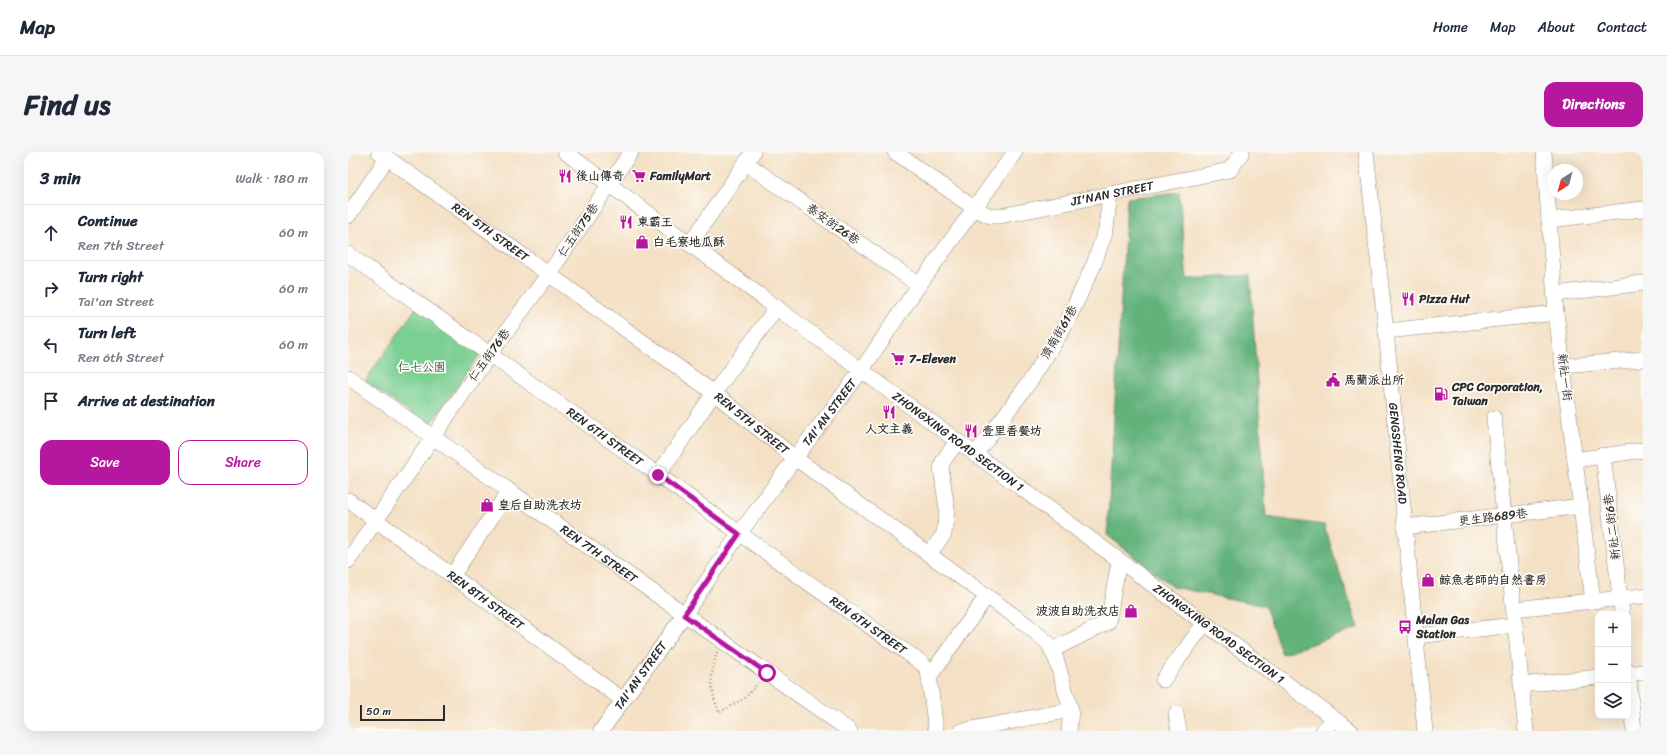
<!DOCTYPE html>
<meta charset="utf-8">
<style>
body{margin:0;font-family:Sriracha,"LXGW WenKai TC",sans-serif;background:#f6f6f7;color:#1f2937}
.controls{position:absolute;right:12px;bottom:12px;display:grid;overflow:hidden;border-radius:8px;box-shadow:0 4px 16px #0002}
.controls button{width:36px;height:36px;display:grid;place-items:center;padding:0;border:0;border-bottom:1px solid #e0e1e3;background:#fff;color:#1f2937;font:20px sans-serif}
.compass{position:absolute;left:1199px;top:12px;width:36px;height:36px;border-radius:50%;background:#fff;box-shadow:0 4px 16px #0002;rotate:216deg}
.scale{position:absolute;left:12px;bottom:10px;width:85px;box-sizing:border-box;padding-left:4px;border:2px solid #2b2b2b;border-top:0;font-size:11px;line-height:14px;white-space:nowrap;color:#2b2b2b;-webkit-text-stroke:3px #fdfcf7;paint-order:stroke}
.stop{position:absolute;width:12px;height:12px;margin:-9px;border:3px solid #b5179e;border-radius:50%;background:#fff}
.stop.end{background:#b5179e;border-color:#fff;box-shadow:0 1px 4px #0008}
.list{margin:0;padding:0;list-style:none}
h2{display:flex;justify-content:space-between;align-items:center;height:52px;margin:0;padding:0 16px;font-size:17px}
h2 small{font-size:13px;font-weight:400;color:#747a83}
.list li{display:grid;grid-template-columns:26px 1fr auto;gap:12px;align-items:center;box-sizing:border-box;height:56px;padding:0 16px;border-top:1px solid #e0e1e3}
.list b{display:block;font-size:15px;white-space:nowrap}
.list p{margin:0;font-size:13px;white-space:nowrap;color:#747a83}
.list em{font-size:13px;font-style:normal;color:#747a83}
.actions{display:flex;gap:8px;padding:12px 16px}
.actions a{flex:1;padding:9px 0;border:1px solid #b5179e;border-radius:12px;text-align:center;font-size:14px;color:#b5179e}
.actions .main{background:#b5179e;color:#fff}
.icon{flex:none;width:22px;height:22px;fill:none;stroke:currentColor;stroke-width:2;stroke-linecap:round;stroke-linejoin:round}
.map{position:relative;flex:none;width:1295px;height:579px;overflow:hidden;border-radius:12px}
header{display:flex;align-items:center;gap:24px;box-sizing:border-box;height:56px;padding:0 20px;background:#fff;border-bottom:1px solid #e0e1e3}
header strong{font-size:19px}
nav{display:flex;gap:22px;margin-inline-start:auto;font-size:14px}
.intro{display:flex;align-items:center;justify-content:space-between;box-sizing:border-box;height:96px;padding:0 24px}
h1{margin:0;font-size:28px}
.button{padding:10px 18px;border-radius:12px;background:#b5179e;color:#fff;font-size:14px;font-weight:700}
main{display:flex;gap:24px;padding:0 24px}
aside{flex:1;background:#fff;border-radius:12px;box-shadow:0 4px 16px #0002}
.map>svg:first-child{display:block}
.green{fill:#7acf92;stroke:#527d5e}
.forest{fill:#63b27c;stroke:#476e54}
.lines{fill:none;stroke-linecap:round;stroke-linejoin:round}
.minor-casing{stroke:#908678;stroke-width:16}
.path{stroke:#908678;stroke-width:2;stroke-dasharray:1 3;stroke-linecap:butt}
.minor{stroke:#fff;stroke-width:15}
.route{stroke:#b5179e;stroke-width:5}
.labels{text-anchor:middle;stroke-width:3.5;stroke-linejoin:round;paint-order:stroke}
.poi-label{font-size:12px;font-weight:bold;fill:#2b2b2b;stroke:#fdfcf7;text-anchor:start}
.street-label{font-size:12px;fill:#2b2b2b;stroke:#fdfcf7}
.park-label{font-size:12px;fill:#435c4a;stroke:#fdfcf7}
</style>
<header>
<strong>Map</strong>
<nav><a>Home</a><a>Map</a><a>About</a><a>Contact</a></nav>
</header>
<div class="intro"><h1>Find us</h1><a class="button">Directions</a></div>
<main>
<aside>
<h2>3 min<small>Walk · 180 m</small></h2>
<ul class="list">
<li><svg class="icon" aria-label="ahead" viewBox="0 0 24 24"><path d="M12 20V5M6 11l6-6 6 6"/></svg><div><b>Continue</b><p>Ren 7th Street</p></div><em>60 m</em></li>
<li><svg class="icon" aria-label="right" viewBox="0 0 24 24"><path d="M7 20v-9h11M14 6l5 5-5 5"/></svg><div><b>Turn right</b><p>Tai'an Street</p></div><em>60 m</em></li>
<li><svg class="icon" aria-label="left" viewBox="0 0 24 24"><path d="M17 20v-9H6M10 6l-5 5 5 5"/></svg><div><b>Turn left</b><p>Ren 6th Street</p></div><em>60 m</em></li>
<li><svg class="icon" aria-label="arrive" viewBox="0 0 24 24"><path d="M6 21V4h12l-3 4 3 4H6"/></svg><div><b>Arrive at destination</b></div></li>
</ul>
<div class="actions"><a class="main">Save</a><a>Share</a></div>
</aside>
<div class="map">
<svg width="1295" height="579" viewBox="0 0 1295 579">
<rect width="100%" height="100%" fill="#fdfcf7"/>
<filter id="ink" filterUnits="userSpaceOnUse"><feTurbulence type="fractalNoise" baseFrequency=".025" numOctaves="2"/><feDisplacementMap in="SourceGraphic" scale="8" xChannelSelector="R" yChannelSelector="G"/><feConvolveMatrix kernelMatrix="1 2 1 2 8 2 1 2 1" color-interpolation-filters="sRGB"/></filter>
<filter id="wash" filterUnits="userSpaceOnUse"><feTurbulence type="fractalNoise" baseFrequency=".012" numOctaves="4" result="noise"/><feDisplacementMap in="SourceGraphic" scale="16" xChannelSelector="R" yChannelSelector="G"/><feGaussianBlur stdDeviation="0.9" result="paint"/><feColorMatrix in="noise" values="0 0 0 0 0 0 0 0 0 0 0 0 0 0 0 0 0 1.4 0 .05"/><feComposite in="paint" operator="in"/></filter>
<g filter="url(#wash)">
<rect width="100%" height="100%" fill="#f4e0c4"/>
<polygon class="green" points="68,156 132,202 81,274 17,229"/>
<polygon class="forest" points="831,40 839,127 902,123 918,365 976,373 1010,476 934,502 917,454 825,435 759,383 779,46"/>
</g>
<g filter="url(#ink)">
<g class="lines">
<g class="minor-casing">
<g id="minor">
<path id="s1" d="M31,0L366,241L447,306L679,473L700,491L708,507L723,558L721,579"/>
<path id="s2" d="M217,0L1003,579"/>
<path id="s3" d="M547,0L626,56L642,64H652L882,18L894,0"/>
<path id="s4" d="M1018,0L1038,179L1077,579"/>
<polyline points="1196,0 1208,161 1245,449"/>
<polyline points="398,11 571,133"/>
<polyline points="0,64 39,6"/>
<polyline points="1201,68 1295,57"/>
<polyline points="342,92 405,0"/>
<path id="s5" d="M0,102C193,237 382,376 575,512L580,519L581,525L588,579"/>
<polyline points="1208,142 1295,131"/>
<polyline points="1038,179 1208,161"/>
<polyline points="1216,214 1295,207"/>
<path id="s6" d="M0,225L502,579"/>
<polyline points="1146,266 1178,579"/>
<polyline points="627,303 683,228 718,172 746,112 758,77 762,42"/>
<polyline points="1255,303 1274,462"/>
<polyline points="1227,308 1295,298"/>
<polyline points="310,323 366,241 429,155"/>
<path id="s7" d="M0,348L275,548"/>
<polyline points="1057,375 1234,354"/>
<polyline points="581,402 596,382 599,357 593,317 595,309 609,290"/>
<polyline points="0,409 142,202 200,123 283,0"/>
<polyline points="104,424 161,339"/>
<polyline points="1165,457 1295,444"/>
<polyline points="1068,484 1167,473"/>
<polyline points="704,498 760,470 771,409"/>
<polyline points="1280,518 1286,579"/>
<polyline points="1280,522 1295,520"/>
<polyline points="581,525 639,444"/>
<polyline points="815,528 856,472"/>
<polyline points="1173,533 1250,525"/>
<polyline points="828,562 831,579"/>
<path id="s8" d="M253,579L336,463L391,382L447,306L513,219L571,133L667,0"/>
<polyline points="613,579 723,558"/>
<polyline points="975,579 986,567"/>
</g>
</g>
<path class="path" d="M369,500C361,527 362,535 371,561L398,545L410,531"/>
<use href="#minor" class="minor"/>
</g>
</g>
<g class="lines" filter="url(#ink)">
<polyline class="route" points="310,323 391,382 336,463 419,521"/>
</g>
<defs>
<g id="restaurant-bare" transform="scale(1.08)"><path d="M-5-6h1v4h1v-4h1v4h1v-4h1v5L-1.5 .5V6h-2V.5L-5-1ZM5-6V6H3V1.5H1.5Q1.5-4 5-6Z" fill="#b5179e" stroke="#fdfcf7" stroke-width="2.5" paint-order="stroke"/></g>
<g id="supermarket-bare" transform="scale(1.08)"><path d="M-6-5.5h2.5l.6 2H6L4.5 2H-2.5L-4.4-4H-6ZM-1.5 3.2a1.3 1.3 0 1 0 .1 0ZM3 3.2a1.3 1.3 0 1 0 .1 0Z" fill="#b5179e" stroke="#fdfcf7" stroke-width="2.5" paint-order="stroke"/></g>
<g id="shop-bare" transform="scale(1.08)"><path d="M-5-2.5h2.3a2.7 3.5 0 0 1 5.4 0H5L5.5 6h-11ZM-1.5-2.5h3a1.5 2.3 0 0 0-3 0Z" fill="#b5179e" stroke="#fdfcf7" stroke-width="2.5" paint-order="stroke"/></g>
<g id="civic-bare" transform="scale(1.08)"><path d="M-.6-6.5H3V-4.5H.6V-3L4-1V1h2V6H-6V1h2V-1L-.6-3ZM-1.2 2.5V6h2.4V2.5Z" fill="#b5179e" stroke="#fdfcf7" stroke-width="2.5" paint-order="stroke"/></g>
<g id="fuel-bare" transform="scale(1.08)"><path d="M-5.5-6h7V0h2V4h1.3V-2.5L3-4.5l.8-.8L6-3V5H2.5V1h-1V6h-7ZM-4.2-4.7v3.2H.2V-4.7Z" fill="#b5179e" stroke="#fdfcf7" stroke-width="2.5" paint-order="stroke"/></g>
<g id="bus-bare" transform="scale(1.08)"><path d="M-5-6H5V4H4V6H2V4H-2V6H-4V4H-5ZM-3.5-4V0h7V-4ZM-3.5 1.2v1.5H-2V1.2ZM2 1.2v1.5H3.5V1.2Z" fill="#b5179e" stroke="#fdfcf7" stroke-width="2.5" paint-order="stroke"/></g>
</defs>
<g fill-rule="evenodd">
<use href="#restaurant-bare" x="217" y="24"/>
<use href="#supermarket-bare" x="291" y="24"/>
<use href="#restaurant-bare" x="278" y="70"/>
<use href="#shop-bare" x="294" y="90"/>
<use href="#restaurant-bare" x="1060" y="147"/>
<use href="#supermarket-bare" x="550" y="207"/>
<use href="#civic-bare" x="985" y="228"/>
<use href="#fuel-bare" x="1093" y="242"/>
<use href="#restaurant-bare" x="541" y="260"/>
<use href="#restaurant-bare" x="623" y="279"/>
<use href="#shop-bare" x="139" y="353"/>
<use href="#shop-bare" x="1080" y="428"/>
<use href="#shop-bare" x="783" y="459"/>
<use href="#bus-bare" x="1057" y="475"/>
</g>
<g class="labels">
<g class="poi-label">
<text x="228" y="28">後山傳奇</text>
<text x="302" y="28">FamilyMart</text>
<text x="289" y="74">東霸王</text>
<text x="305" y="94">白毛寮地瓜酥</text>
<text x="1071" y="151">Pizza Hut</text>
<text x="561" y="211">7-Eleven</text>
<text x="996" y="232">馬蘭派出所</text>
<text x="1104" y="239">CPC Corporation,<tspan x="1104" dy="14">Taiwan</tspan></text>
<text x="541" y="281" text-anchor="middle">人文主義</text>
<text x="634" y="283">壹里香餐坊</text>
<text x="150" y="357">皇后自助洗衣坊</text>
<text x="1091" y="432">鯨魚老師的自然書房</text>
<text x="772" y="463" text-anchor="end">波波自助洗衣店</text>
<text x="1068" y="472">Malan Gas<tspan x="1068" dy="14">Station</tspan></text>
</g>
<g class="street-label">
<text dy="4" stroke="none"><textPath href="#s3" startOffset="239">JI'NAN STREET</textPath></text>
<text transform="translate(485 72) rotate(35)" y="4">泰安街26巷</text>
<text transform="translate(230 78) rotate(-56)" y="4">仁五街75巷</text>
<text dy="4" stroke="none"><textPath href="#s1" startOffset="137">REN 5TH STREET</textPath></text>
<text transform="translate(711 180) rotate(-60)" y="4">濟南街61巷</text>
<text transform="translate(141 203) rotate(-54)" y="4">仁五街76巷</text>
<text transform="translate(1217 225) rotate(83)" y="4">新社一街</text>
<text dy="4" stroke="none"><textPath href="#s8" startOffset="392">TAI'AN STREET</textPath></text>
<text dy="4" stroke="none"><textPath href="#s1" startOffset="461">REN 5TH STREET</textPath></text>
<text dy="4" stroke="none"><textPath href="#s5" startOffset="315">REN 6TH STREET</textPath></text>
<text dy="4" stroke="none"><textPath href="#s2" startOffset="488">ZHONGXING ROAD SECTION 1</textPath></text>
<text dy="4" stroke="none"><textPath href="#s4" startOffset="303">GENGSHENG ROAD</textPath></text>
<text transform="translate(1145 365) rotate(-7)" y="4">更生路689巷</text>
<text transform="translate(1264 375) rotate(-97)" y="4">新社二街6巷</text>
<text dy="4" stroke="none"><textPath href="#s6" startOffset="307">REN 7TH STREET</textPath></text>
<text dy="4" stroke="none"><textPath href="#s7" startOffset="170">REN 8TH STREET</textPath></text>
<text dy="4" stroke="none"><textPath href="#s5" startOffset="639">REN 6TH STREET</textPath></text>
<text dy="4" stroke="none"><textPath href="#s2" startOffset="812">ZHONGXING ROAD SECTION 1</textPath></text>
<text dy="4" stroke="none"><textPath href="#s8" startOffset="68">TAI'AN STREET</textPath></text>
</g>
<g class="park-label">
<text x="74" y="219">仁七公園</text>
</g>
</g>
</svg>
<div class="controls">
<button>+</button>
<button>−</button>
<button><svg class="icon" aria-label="layers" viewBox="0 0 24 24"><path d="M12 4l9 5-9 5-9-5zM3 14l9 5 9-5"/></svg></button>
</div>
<svg class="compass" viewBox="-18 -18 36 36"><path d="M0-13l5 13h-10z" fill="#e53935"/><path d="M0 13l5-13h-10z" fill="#747a83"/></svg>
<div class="scale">50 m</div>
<div class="stop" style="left:419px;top:521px"></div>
<div class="stop end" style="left:310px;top:323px"></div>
</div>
</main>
